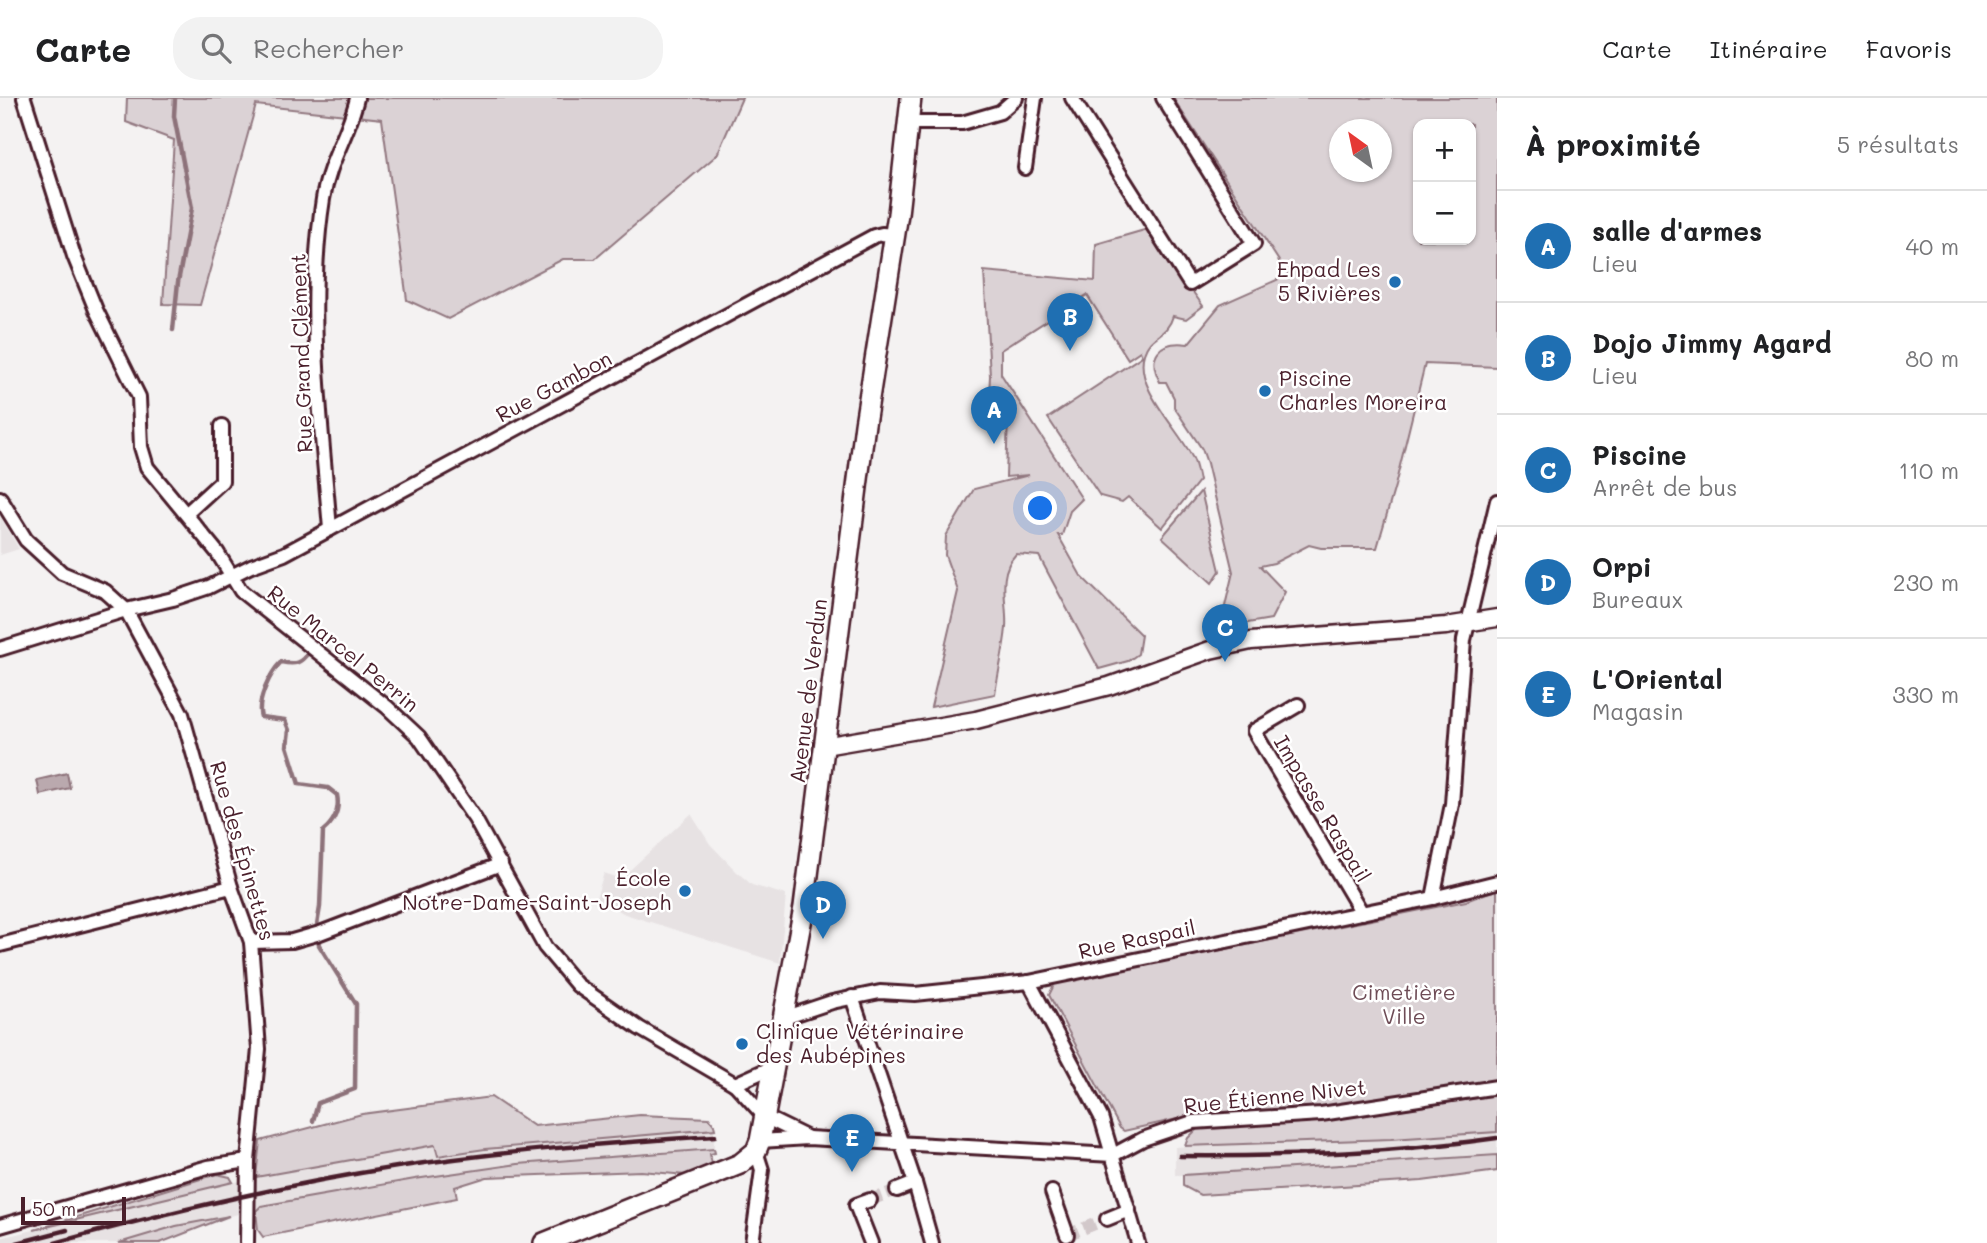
<!DOCTYPE html>
<html lang="fr">
<meta charset="utf-8">
<style>
body{margin:0;font-family:Mali,sans-serif;background:#f2f2f2;color:#202124}
.controls{position:absolute;right:21px;top:21px;display:grid;overflow:hidden;border-radius:14px;box-shadow:0 2px 5px #0004}
.controls button{width:63px;height:63px;display:grid;place-items:center;padding:0;border:0;border-bottom:2px solid #e0e0e0;background:#fff;color:#202124;font:35px sans-serif}
.compass{position:absolute;left:1329px;top:21px;width:63px;height:63px;border-radius:50%;background:#fff;box-shadow:0 2px 5px #0004;rotate:327deg}
.scale{position:absolute;left:21px;bottom:18px;width:105px;box-sizing:border-box;padding-left:7px;border:4px solid #4a1f2b;border-top:0;font-size:19px;line-height:24px;white-space:nowrap;color:#4a1f2b;-webkit-text-stroke:5px #fff;paint-order:stroke}
.you{position:absolute;left:1041px;top:411px;width:24px;height:24px;margin:-18px;border:5px solid #fff;border-radius:50%;background:#1a73e8;box-shadow:0 0 0 10px #1a73e833}
.badge{display:grid;place-items:center;width:46px;height:46px;border-radius:50%;background:#1f6fb2;color:#fff;font-size:23px;font-weight:700}
.pin{position:absolute;translate:-50% -58px;filter:drop-shadow(0 2px 4px #0008)}
.pin::after{content:'';position:absolute;top:37px;width:24px;height:21px;background:inherit;clip-path:polygon(0 0,100% 0,50% 100%)}
.list{margin:0;padding:0;list-style:none}
h2{display:flex;justify-content:space-between;align-items:center;height:91px;margin:0;padding:0 28px;font-size:30px}
h2 small{font-size:23px;font-weight:400;color:#757577}
.list li{display:grid;grid-template-columns:46px 1fr auto;gap:21px;align-items:center;box-sizing:border-box;height:112px;padding:0 28px;border-top:2px solid #e0e0e0}
.list b{display:block;font-size:26px;white-space:nowrap}
.list p{margin:0;font-size:23px;white-space:nowrap;color:#757577}
.list em{font-size:23px;font-style:normal;color:#757577}
.icon{flex:none;width:38px;height:38px;fill:none;stroke:currentColor;stroke-width:2;stroke-linecap:round;stroke-linejoin:round}
.map{position:relative;flex:none;width:1497px;height:1145px;overflow:hidden}
header{display:flex;align-items:center;gap:42px;box-sizing:border-box;height:98px;padding:0 35px;background:#fff;border-bottom:2px solid #e0e0e0}
header strong{font-size:33px}
nav{display:flex;gap:38px;margin-inline-start:auto;font-size:24px}
.search{width:490px;height:63px;background:#f2f2f2;display:flex;align-items:center;gap:18px;box-sizing:border-box;padding:0 24px;border-radius:28px;color:#757577;font-size:26px}
main{display:flex}
aside{flex:1;background:#fff}
.map>svg:first-child{display:block}
.built{fill:#e7e2e3}
.green{fill:#dbd2d5;stroke:#927880;stroke-width:2;fill-rule:evenodd}
.water{fill:#baa9ae;stroke:#8d727a;stroke-width:2}
.lines{fill:none;stroke-linecap:round;stroke-linejoin:round}
.stream{stroke:#8d727a;stroke-width:4.5}
.street-tunnel{stroke:#d2c8ca;stroke-width:12;stroke-dasharray:12 6;stroke-linecap:butt}
.street-casing{stroke:#4a1f2b;stroke-width:18}
.secondary-casing{stroke:#4a1f2b;stroke-width:21}
.primary-casing{stroke:#4a1f2b;stroke-width:24}
.street{stroke:#fff;stroke-width:12}
.secondary{stroke:#fff;stroke-width:16}
.primary{stroke:#fff;stroke-width:19}
.rail{stroke:#4a1f2b;stroke-width:4.5}
.poi-dot{fill:#1f6fb2;stroke:#fff;stroke-width:2.5}
.labels{text-anchor:middle;stroke-width:5;stroke-linejoin:round;paint-order:stroke}
.poi-label{font-size:21px;fill:#4a1f2b;stroke:#fff;text-anchor:end}
.street-label{font-size:21px;fill:#4a1f2b;stroke:#fff}
.park-label{font-size:21px;fill:#6e4c56;stroke:#fff}
</style>
<header>
<strong>Carte</strong>
<div class="search"><svg class="icon" aria-label="search" viewBox="0 0 24 24"><circle cx="10" cy="10" r="6"/><path d="M15 15l6 6"/></svg>Rechercher</div>
<nav><a>Carte</a><a>Itinéraire</a><a>Favoris</a></nav>
</header>
<main>
<div class="map">
<svg width="1497" height="1145" viewBox="0 0 1497 1145">
<rect width="100%" height="100%" fill="#f4f2f2"/>
<filter id="ink" filterUnits="userSpaceOnUse"><feTurbulence type="fractalNoise" baseFrequency=".0143" numOctaves="2"/><feDisplacementMap in="SourceGraphic" scale="14" xChannelSelector="R" yChannelSelector="G"/><feConvolveMatrix kernelMatrix="1 2 1 2 8 2 1 2 1" color-interpolation-filters="sRGB"/></filter>
<g filter="url(#ink)">
<g class="built">
<polygon points="0,418 19,451 0,457"/>
<polygon points="691,716 710,746 737,774 752,787 786,797 780,865 625,816 596,800 604,775 620,781"/>
<polygon points="1497,1024 1497,1062 1295,1078 1175,1077 1175,1049 1407,1034"/>
<polygon points="714,1027 714,1051 618,1061 346,1095 229,1118 160,1145 0,1145 0,1140 274,1075 443,1045 650,1029"/>
</g>
<g class="green">
<polygon points="127,0 742,0 717,57 595,161 563,161 448,221 407,202 382,21 256,7 200,207 163,206 174,42 126,24"/>
<path d="M1173,0H1497V269L1425,266L1395,388L1377,450H1321L1309,447L1274,465L1260,468L1285,494L1271,521L1230,528L1222,521L1233,474L1207,365L1202,351L1174,309V300L1166,284H1160C1146,257 1160,242 1188,246L1220,207L1288,177ZM1418,26H1471V142H1418ZM1339,32H1381V74H1339Z"/>
<path d="M1148,131L1203,208L1186,221L1173,218C1167,239 1150,236 1144,256C1134,289 1177,329 1191,357C1196,364 1197,374 1199,383L1162,430L1128,399L1122,404L1100,398L1048,320L1142,258L1140,253L1128,261L1087,197L1001,252V276L1082,401L1070,413L1062,437H1058L1081,478L1141,537L1138,556L1128,563L1099,571L1039,458L1016,456C996,477 1008,505 1006,530C1004,552 998,575 995,596L931,609L958,493L945,457L946,438L974,391L1029,377L1006,379L1008,318H988L990,278L984,173L1095,183L1096,146Z"/>
<polygon points="1201,393 1220,473 1212,485 1162,439"/>
<polygon points="1497,791 1497,982 1320,1012 1195,1017 1124,1033 1120,1030 1049,897 1055,885 1466,803"/>
<polygon points="1497,997 1497,1034 1391,1041 1185,1048 1188,1040 1197,1031 1331,1022"/>
<polygon points="491,999 534,1028 640,1017 709,1020 714,1027 715,1031 485,1051 438,1058 435,1047 256,1079 260,1043 362,1016"/>
<polygon points="714,1051 715,1055 710,1056 712,1066 686,1077 641,1073 487,1079 455,1089 457,1100 263,1139 258,1132 256,1113 261,1108 415,1081 518,1066"/>
<polygon points="1497,1057 1497,1073 1422,1083 1200,1097 1183,1088 1183,1077"/>
<polygon points="217,1076 230,1079 233,1084 34,1132"/>
<polygon points="229,1118 160,1145 119,1145 176,1128"/>
</g>
<polygon class="water" points="67,675 70,690 40,697 37,682"/>
<g class="lines">
<g class="stream">
<polyline points="173,232 178,184 192,110 174,18 175,0"/>
<path d="M309,554C300,566 295,567 281,564C270,575 256,604 261,619L285,622L289,632L287,648L299,686L328,690L337,697C340,712 334,724 323,733L320,809L316,833L319,847L356,906L355,991L318,1005L313,1023"/>
</g>
<g class="street-tunnel">
<polyline points="870,1102 897,1092"/>
<polyline points="1067,1137 1107,1121"/>
</g>
<g class="street-casing">
<g id="street">
<polyline points="24,0 74,158 96,212 139,299 141,349 147,369 217,454 241,493 387,609 419,639 475,721 545,849 577,887 639,930 735,986 765,1019 808,1040"/>
<polyline points="1072,0 1190,186 1254,146 1163,0"/>
<polyline points="908,25 962,25 1000,14 1016,0"/>
<polyline points="1025,70 1035,0"/>
<polyline points="0,400 26,442 62,475 105,493 126,512 182,616 231,789 251,844 259,951 248,1063 247,1145"/>
<polyline points="186,416 222,383 222,328"/>
<path d="M330,431C321,322 306,209 323,101C329,62 349,36 357,0"/>
<polyline points="0,551 126,512 173,501 209,489 251,468 284,456 874,138 882,136 894,137"/>
<polyline points="1298,607 1254,633 1362,815"/>
<polyline points="1433,800 1452,706 1464,542 1497,403"/>
<polyline points="251,844 292,843 320,835 501,766"/>
<polyline points="0,847 231,789"/>
<polyline points="1029,884 1101,1019 1138,1145"/>
<polyline points="852,899 915,1085 932,1145"/>
<polyline points="784,920 832,904 880,894 915,896 1029,884 1433,800 1497,784"/>
<polyline points="735,986 775,968"/>
<polyline points="760,1043 808,1040 1113,1057 1143,1041 1193,1024 1321,1016 1497,989"/>
<polyline points="897,1092 915,1085"/>
<polyline points="1052,1094 1067,1137"/>
<polyline points="870,1102 856,1107 871,1145"/>
<polyline points="1107,1121 1129,1112"/>
<polyline points="0,1128 208,1069 248,1063"/>
<polyline points="752,1145 762,1072 756,1053"/>
</g>
</g>
<g class="secondary-casing">
<polyline id="secondary" points="824,648 976,622 1109,588 1210,552 1251,543 1446,528 1497,520"/>
</g>
<g class="primary-casing">
<polyline id="primary" points="544,1145 740,1066 756,1053 760,1043 804,809 865,326 898,116 911,0"/>
</g>
<use href="#street" class="street"/>
<use href="#secondary" class="secondary"/>
<use href="#primary" class="primary"/>
<g class="rail">
<path d="M1180,1058C1286,1059 1392,1055 1497,1040"/>
<polyline points="17,1145 67,1132"/>
<path d="M55,1145C168,1114 281,1087 397,1069C503,1053 608,1045 715,1038"/>
</g>
</g>
</g>
<g class="poi-dot">
<circle cx="1395" cy="184" r="7"/>
<circle cx="1265" cy="293" r="7"/>
<circle cx="685" cy="793" r="7"/>
<circle cx="742" cy="946" r="7"/>
</g>
<g class="labels">
<g class="poi-label">
<text x="1381" y="179">Ehpad Les<tspan x="1381" dy="24">5 Rivières</tspan></text>
<text x="1279" y="288" text-anchor="start">Piscine<tspan x="1279" dy="24">Charles Moreira</tspan></text>
<text x="671" y="788">École<tspan x="671" dy="24">Notre-Dame-Saint-Joseph</tspan></text>
<text x="756" y="941" text-anchor="start">Clinique Vétérinaire<tspan x="756" dy="24">des Aubépines</tspan></text>
</g>
<g class="street-label">
<text transform="translate(302 255) rotate(-92)" y="7">Rue Grand Clément</text>
<text transform="translate(554 289) rotate(-28)" y="7">Rue Gambon</text>
<text transform="translate(343 551) rotate(39)" y="7">Rue Marcel Perrin</text>
<text transform="translate(809 593) rotate(-83)" y="7">Avenue de Verdun</text>
<text transform="translate(1322 711) rotate(59)" y="7">Impasse Raspail</text>
<text transform="translate(242 753) rotate(74)" y="7">Rue des Épinettes</text>
<text transform="translate(1137 842) rotate(-12)" y="7">Rue Raspail</text>
<text transform="translate(1275 999) rotate(-6)" y="7">Rue Étienne Nivet</text>
</g>
<g class="park-label">
<text x="1404" y="902">Cimetière<tspan x="1404" dy="24">Ville</tspan></text>
</g>
</g>
</svg>
<div class="controls">
<button>+</button>
<button>−</button>
</div>
<svg class="compass" viewBox="-18 -18 36 36"><path d="M0-13l5 13h-10z" fill="#e53935"/><path d="M0 13l5-13h-10z" fill="#757577"/></svg>
<div class="scale">50 m</div>
<div class="you"></div>
<div class="pin badge" style="left:994px;top:346px">A</div>
<div class="pin badge" style="left:1070px;top:253px">B</div>
<div class="pin badge" style="left:1225px;top:564px">C</div>
<div class="pin badge" style="left:823px;top:841px">D</div>
<div class="pin badge" style="left:852px;top:1074px">E</div>
</div>
<aside>
<h2>À proximité<small>5 résultats</small></h2>
<ul class="list">
<li><span class="badge">A</span><div><b>salle d'armes</b><p>Lieu</p></div><em>40 m</em></li>
<li><span class="badge">B</span><div><b>Dojo Jimmy Agard</b><p>Lieu</p></div><em>80 m</em></li>
<li><span class="badge">C</span><div><b>Piscine</b><p>Arrêt de bus</p></div><em>110 m</em></li>
<li><span class="badge">D</span><div><b>Orpi</b><p>Bureaux</p></div><em>230 m</em></li>
<li><span class="badge">E</span><div><b>L'Oriental</b><p>Magasin</p></div><em>330 m</em></li>
</ul>
</aside>
</main>
